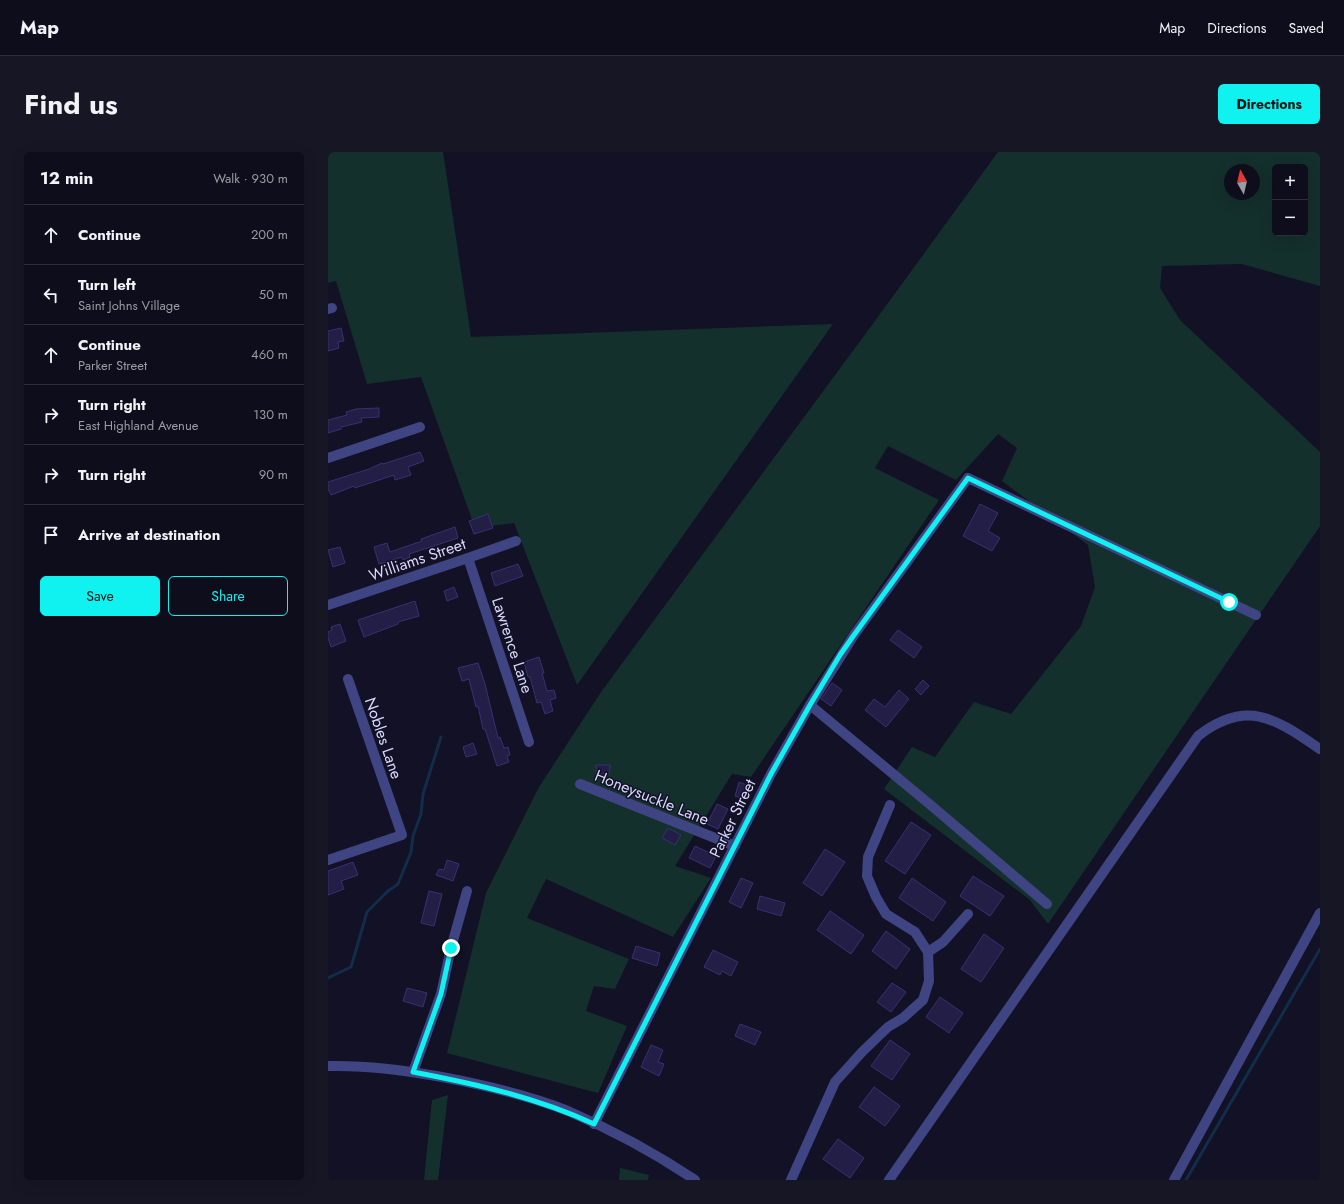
<!DOCTYPE html>
<meta charset="utf-8">
<style>
body{margin:0;font-family:Jost,sans-serif;background:#171625;color:#f1f3f6}
.controls{position:absolute;right:12px;top:12px;display:grid;overflow:hidden;border-radius:6px;box-shadow:0 4px 16px #0002}
.controls button{width:36px;height:36px;display:grid;place-items:center;padding:0;border:0;border-bottom:1px solid #2e2d3b;background:#0e0d1c;color:#f1f3f6;font:20px sans-serif}
.compass{position:absolute;left:896px;top:12px;width:36px;height:36px;border-radius:50%;background:#0e0d1c;box-shadow:0 4px 16px #0002;rotate:352deg}
.stop{position:absolute;width:12px;height:12px;margin:-9px;border:3px solid #0ff2ef;border-radius:50%;background:#fff}
.stop.end{background:#0ff2ef;border-color:#fff;box-shadow:0 1px 4px #0008}
.list{margin:0;padding:0;list-style:none}
h2{display:flex;justify-content:space-between;align-items:center;height:52px;margin:0;padding:0 16px;font-size:17px}
h2 small{font-size:13px;font-weight:400;color:#9b9ca3}
.list li{display:grid;grid-template-columns:26px 1fr auto;gap:12px;align-items:center;box-sizing:border-box;height:60px;padding:0 16px;border-top:1px solid #2e2d3b}
.list b{display:block;font-size:15px;white-space:nowrap}
.list p{margin:0;font-size:13px;white-space:nowrap;color:#9b9ca3}
.list em{font-size:13px;font-style:normal;color:#9b9ca3}
.actions{display:flex;gap:8px;padding:12px 16px}
.actions a{flex:1;padding:9px 0;border:1px solid #0ff2ef;border-radius:6px;text-align:center;font-size:14px;color:#0ff2ef}
.actions .main{background:#0ff2ef;color:#111}
.icon{flex:none;width:22px;height:22px;fill:none;stroke:currentColor;stroke-width:2;stroke-linecap:round;stroke-linejoin:round}
.map{position:relative;flex:none;width:992px;height:1028px;overflow:hidden;border-radius:6px}
header{display:flex;align-items:center;gap:24px;box-sizing:border-box;height:56px;padding:0 20px;background:#0e0d1c;border-bottom:1px solid #2e2d3b}
header strong{font-size:19px}
nav{display:flex;gap:22px;margin-inline-start:auto;font-size:14px}
.intro{display:flex;align-items:center;justify-content:space-between;box-sizing:border-box;height:96px;padding:0 24px}
h1{margin:0;font-size:28px}
.button{padding:10px 18px;border-radius:6px;background:#0ff2ef;color:#111;font-size:14px;font-weight:700}
main{display:flex;gap:24px;padding:0 24px}
aside{flex:1;background:#0e0d1c;border-radius:6px;box-shadow:0 4px 16px #0002}
.map>svg:first-child{display:block}
.green{fill:#14302c;fill-rule:evenodd}
.lines{fill:none;stroke-linecap:round;stroke-linejoin:round}
.stream{stroke:#112d4a;stroke-width:3}
.building{fill:#221e46;stroke:#373171}
.minor{stroke:#3f4482;stroke-width:10}
.route{stroke:#0ff2ef;stroke-width:5}
.labels{text-anchor:middle;stroke-width:3;stroke-linejoin:round;paint-order:stroke}
.street-label{font-size:16px;fill:#d8d8fd;stroke:#121126}
</style>
<header>
<strong>Map</strong>
<nav><a>Map</a><a>Directions</a><a>Saved</a></nav>
</header>
<div class="intro"><h1>Find us</h1><a class="button">Directions</a></div>
<main>
<aside>
<h2>12 min<small>Walk · 930 m</small></h2>
<ul class="list">
<li><svg class="icon" aria-label="ahead" viewBox="0 0 24 24"><path d="M12 20V5M6 11l6-6 6 6"/></svg><div><b>Continue</b></div><em>200 m</em></li>
<li><svg class="icon" aria-label="left" viewBox="0 0 24 24"><path d="M17 20v-9H6M10 6l-5 5 5 5"/></svg><div><b>Turn left</b><p>Saint Johns Village</p></div><em>50 m</em></li>
<li><svg class="icon" aria-label="ahead" viewBox="0 0 24 24"><path d="M12 20V5M6 11l6-6 6 6"/></svg><div><b>Continue</b><p>Parker Street</p></div><em>460 m</em></li>
<li><svg class="icon" aria-label="right" viewBox="0 0 24 24"><path d="M7 20v-9h11M14 6l5 5-5 5"/></svg><div><b>Turn right</b><p>East Highland Avenue</p></div><em>130 m</em></li>
<li><svg class="icon" aria-label="right" viewBox="0 0 24 24"><path d="M7 20v-9h11M14 6l5 5-5 5"/></svg><div><b>Turn right</b></div><em>90 m</em></li>
<li><svg class="icon" aria-label="arrive" viewBox="0 0 24 24"><path d="M6 21V4h12l-3 4 3 4H6"/></svg><div><b>Arrive at destination</b></div></li>
</ul>
<div class="actions"><a class="main">Save</a><a>Share</a></div>
</aside>
<div class="map">
<svg width="992" height="1028" viewBox="0 0 992 1028">
<rect width="100%" height="100%" fill="#121126"/>
<g class="green">
<polygon points="0,0 115,0 143,185 505,172 249,533 186,371 147,376 93,225 39,232 8,129 0,131"/>
<path d="M670,0H992V134L914,112L834,114L832,136L852,168L992,300V374L720,772L702,748L556,637L584,595L607,605L646,550L683,562L753,474L767,435L760,393L674,329L689,296L670,282L628,328L560,294L547,316L611,348L423,625L404,622L347,714L383,726L345,785L218,727L199,766L301,807L287,837L266,834L258,859L299,874L270,941L119,901L158,741L211,635L273,540L544,173ZM947,15H977V81H947ZM902,18H926V42H902Z"/>
<polygon points="120,943 110,1028 96,1028 104,948"/>
<polygon points="292,1016 321,1023 320,1028 291,1028"/>
</g>
<g class="lines">
<g class="stream">
<polyline points="0,826 23,815 39,760 60,739 70,732 83,700 85,684 93,662 95,642 113,585"/>
<polyline points="858,1028 992,797"/>
</g>
</g>
<g class="building">
<polygon points="13,176 16,189 10,190 11,196 0,199 0,179"/>
<polygon points="51,256 51,265 33,266 34,270 13,275 13,277 0,281 0,268 19,263 18,260 28,257"/>
<polygon points="92,300 96,309 80,315 83,323 67,328 66,323 27,336 26,334 3,343 0,337 0,330 41,317 54,311 55,312"/>
<polygon points="652,352 670,361 660,379 672,386 664,399 635,384"/>
<polygon points="160,362 165,376 146,382 141,369"/>
<polygon points="127,375 130,386 81,402 82,405 75,408 74,405 51,412 46,395 59,391 62,400 94,389 93,387"/>
<polygon points="12,395 17,411 5,415 0,398"/>
<polygon points="190,412 195,424 167,434 163,421"/>
<polygon points="126,435 130,445 119,449 116,439"/>
<polygon points="87,449 91,464 70,470 70,472 36,485 30,468"/>
<polygon points="12,472 18,489 3,495 0,486 0,480 4,478 3,475"/>
<polygon points="570,478 594,495 586,506 562,488"/>
<polygon points="211,505 216,521 214,521 219,539 226,538 228,546 222,548 225,559 217,562 213,550 209,551 202,525 200,525 196,510"/>
<polygon points="150,511 157,532 170,586 172,585 176,596 180,595 182,603 179,604 181,610 169,614 157,577 155,577 150,554 148,555 141,527 134,529 130,516"/>
<polygon points="595,528 601,534 593,543 587,537"/>
<polygon points="504,531 514,538 503,554 493,547"/>
<polygon points="571,538 581,547 558,575 537,558 546,547 557,555"/>
<polygon points="145,591 149,602 138,605 135,595"/>
<polygon points="268,613 282,613 281,622 268,622"/>
<polygon points="411,630 424,635 420,648 407,644"/>
<polygon points="389,652 400,657 390,677 379,672"/>
<polygon points="583,670 603,683 577,722 557,709"/>
<polygon points="340,676 353,683 347,693 334,686"/>
<polygon points="367,694 388,704 382,716 361,706"/>
<polygon points="497,697 517,710 494,744 475,731"/>
<polygon points="119,708 131,712 125,729 108,723 111,717 116,718"/>
<polygon points="25,710 30,723 13,729 16,737 0,743 0,719"/>
<polygon points="645,724 676,744 662,764 632,744"/>
<polygon points="413,726 425,731 413,756 401,750"/>
<polygon points="584,726 618,750 605,769 571,746"/>
<polygon points="101,739 114,742 106,774 93,771"/>
<polygon points="432,744 457,751 453,764 429,757"/>
<polygon points="502,759 536,783 523,802 489,778"/>
<polygon points="558,779 582,797 568,817 544,799"/>
<polygon points="656,782 676,796 653,830 633,817"/>
<polygon points="308,794 332,801 329,814 304,806"/>
<polygon points="385,798 410,810 403,824 394,819 392,823 376,815"/>
<polygon points="564,831 578,840 563,860 549,850"/>
<polygon points="79,836 99,841 95,855 75,849"/>
<polygon points="612,845 635,861 621,881 598,865"/>
<polygon points="412,872 433,880 427,893 407,884"/>
<polygon points="562,888 582,902 564,928 543,914"/>
<polygon points="323,893 335,898 330,910 336,912 331,924 313,915"/>
<polygon points="546,935 572,954 557,974 531,955"/>
<polygon points="510,987 536,1006 522,1026 495,1007"/>
</g>
<g class="lines">
<g class="minor">
<polyline points="0,157 4,156"/>
<polyline points="0,306 92,275"/>
<polyline points="140,406 201,590"/>
<polyline points="0,453 140,406 188,389"/>
<polyline points="482,553 605,655 719,752"/>
<polyline points="252,632 407,694"/>
<polyline points="0,708 74,683 20,527"/>
<polyline points="600,800 615,790 640,762"/>
<path d="M0,914C39,913 76,918 114,925C156,933 200,943 240,959C284,978 327,1001 367,1028"/>
<polyline points="85,920 113,842 123,796 139,739"/>
<polyline points="266,972 443,622 482,553 526,483 640,326 928,463"/>
<polyline points="463,1028 507,930 534,900 560,875 575,866 595,848 601,829 600,800 587,780 558,762 548,745 539,724 540,705 562,653"/>
<path d="M561,1028L870,584C919,546 948,567 992,597"/>
<polyline points="846,1028 992,761"/>
</g>
</g>
<g class="lines">
<path class="route" d="M123,796L113,842L85,920C148,932 207,945 266,972L443,622L482,553L512,503L526,483L640,326L901,450"/>
</g>
<g class="labels">
<g class="street-label">
<text transform="translate(89 407) rotate(-19)" y="6">Williams Street</text>
<text transform="translate(185 493) rotate(72)" y="6">Lawrence Lane</text>
<text transform="translate(56 586) rotate(71)" y="6">Nobles Lane</text>
<text transform="translate(324 645) rotate(22)" y="6">Honeysuckle Lane</text>
<text transform="translate(404 666) rotate(-64)" y="6">Parker Street</text>
</g>
</g>
</svg>
<div class="controls">
<button>+</button>
<button>−</button>
</div>
<svg class="compass" viewBox="-18 -18 36 36"><path d="M0-13l5 13h-10z" fill="#e53935"/><path d="M0 13l5-13h-10z" fill="#9b9ca3"/></svg>
<div class="stop" style="left:901px;top:450px"></div>
<div class="stop end" style="left:123px;top:796px"></div>
</div>
</main>
